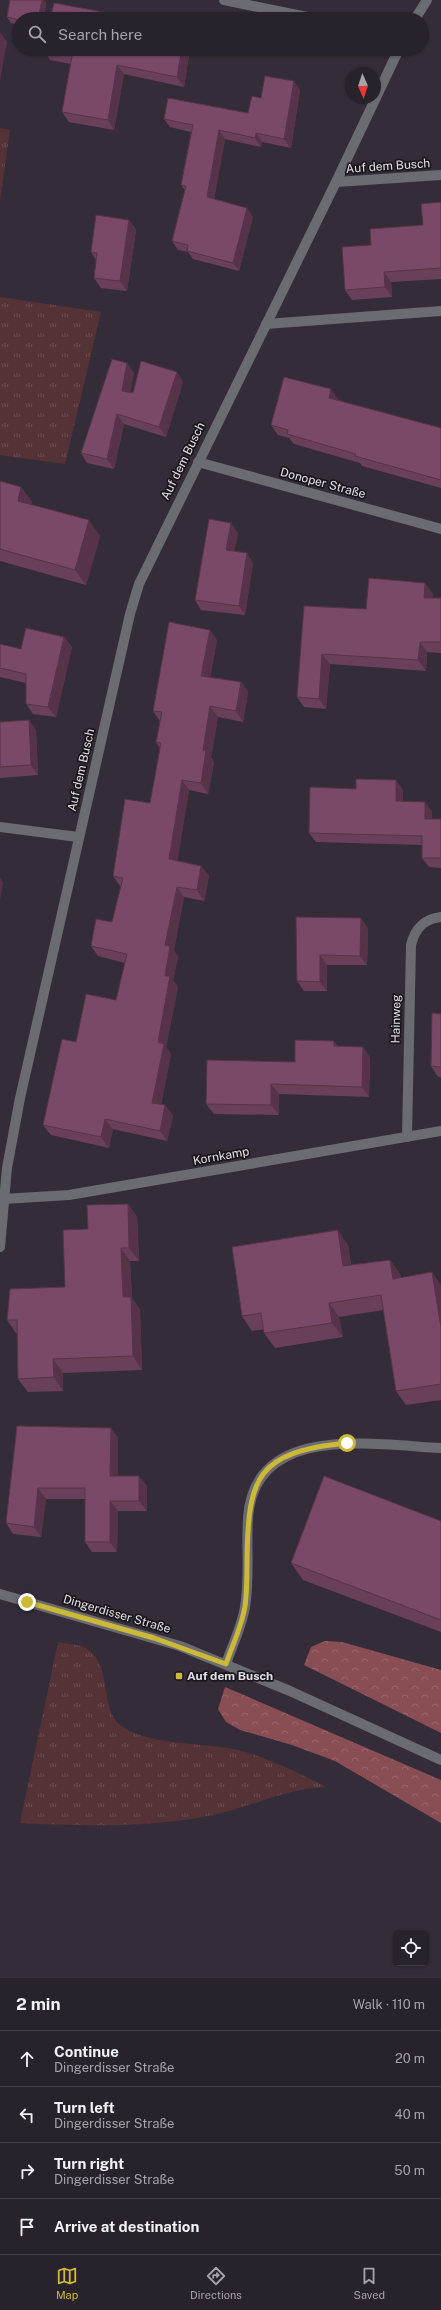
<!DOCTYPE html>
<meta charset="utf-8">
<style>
body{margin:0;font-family:"Public Sans",sans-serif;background:#2f2a33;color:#f1f3f6}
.controls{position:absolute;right:12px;bottom:12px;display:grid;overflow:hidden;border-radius:6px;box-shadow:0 1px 3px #0004}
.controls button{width:36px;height:36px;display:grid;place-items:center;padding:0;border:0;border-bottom:1px solid #433f47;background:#27222b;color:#f1f3f6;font:20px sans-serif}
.compass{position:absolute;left:345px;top:68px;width:36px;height:36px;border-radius:50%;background:#27222b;box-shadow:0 1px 3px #0004;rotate:177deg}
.stop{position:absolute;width:12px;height:12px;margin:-9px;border:3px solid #ccb938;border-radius:50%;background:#fff}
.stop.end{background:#ccb938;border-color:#fff;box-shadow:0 1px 4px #0008}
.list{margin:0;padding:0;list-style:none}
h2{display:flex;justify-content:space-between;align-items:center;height:52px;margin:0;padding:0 16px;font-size:17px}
h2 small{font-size:13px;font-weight:400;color:#a4a4a9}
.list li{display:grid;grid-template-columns:26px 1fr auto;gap:12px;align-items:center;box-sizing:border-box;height:56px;padding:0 16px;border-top:1px solid #433f47}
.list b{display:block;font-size:15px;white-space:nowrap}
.list p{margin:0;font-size:13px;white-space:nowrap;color:#a4a4a9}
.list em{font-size:13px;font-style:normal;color:#a4a4a9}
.icon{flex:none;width:22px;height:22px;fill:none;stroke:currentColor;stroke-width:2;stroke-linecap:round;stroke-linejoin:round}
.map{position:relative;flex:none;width:441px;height:1978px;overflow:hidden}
.search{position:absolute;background:#27222b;box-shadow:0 1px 3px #0004;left:12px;right:12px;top:12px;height:44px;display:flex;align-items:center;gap:10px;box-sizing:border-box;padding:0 14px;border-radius:22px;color:#a4a4a9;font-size:15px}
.sheet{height:276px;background:#27222b}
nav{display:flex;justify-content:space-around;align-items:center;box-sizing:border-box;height:56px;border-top:1px solid #433f47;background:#27222b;font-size:11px;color:#a4a4a9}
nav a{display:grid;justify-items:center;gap:2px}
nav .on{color:#ccb938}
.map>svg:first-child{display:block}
.grass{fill:url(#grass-tufts)}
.forest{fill:url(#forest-crowns)}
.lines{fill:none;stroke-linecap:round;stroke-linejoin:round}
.service{stroke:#6b6b72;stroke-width:10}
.minor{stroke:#6b6b72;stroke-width:10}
.wall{fill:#6a3f59}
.shaded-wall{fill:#563349}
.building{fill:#7b4968;stroke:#563349}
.route{stroke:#ccb938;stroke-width:5}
.poi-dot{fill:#ccb938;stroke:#1a171c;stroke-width:1.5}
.labels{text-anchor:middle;stroke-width:3.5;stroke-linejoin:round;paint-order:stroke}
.street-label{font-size:12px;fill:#e4dfe6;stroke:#1a171c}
.poi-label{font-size:12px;font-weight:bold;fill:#e4dfe6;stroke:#1a171c;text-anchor:start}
</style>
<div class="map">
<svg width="441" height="1978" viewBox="0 0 441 1978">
<defs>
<pattern id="grass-tufts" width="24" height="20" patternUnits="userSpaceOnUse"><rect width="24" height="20" fill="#553236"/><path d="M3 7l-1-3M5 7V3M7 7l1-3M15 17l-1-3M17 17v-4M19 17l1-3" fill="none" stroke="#6d4f53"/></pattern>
<pattern id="forest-crowns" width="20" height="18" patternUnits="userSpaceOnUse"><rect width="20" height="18" fill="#894d54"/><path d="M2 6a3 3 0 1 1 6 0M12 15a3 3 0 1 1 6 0" fill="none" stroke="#9a666d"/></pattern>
</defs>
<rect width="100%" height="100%" fill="#342d39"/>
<g class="grass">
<polygon points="0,128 10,130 0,201"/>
<polygon points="0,297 101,312 65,464 0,455"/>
<path d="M58,1642C66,1644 80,1644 87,1649C113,1666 99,1708 120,1725C145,1745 202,1743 233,1749C266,1756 296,1772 326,1787C282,1789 250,1808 208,1816C146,1828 83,1826 20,1823Z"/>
</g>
<g class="forest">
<polygon points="325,1641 342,1642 441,1670 441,1733 304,1665 311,1647"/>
<polygon points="225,1687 441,1780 441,1823 335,1761 292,1745 240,1730 226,1722 218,1709"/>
</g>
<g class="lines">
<g class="service">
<polyline points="336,182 441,175"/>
<polyline points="266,324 441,311"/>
</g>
<g class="minor">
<polyline points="224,0 317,19"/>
<polyline points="415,19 427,0"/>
<polyline points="198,462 441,529"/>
<polyline points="0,827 78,837"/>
<path d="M407,1137L411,945C415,929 423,919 441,917"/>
<polyline points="3,1199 69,1195 441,1131"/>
<polyline points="0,1247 7,1168 20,1098 130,614 139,584 336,182 399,49"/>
<polyline points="0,1594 180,1646 290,1691 441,1760"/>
<path d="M226,1664C232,1646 242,1626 245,1607C250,1578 246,1548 248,1518C254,1422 375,1445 441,1448"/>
</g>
</g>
<g class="wall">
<polygon points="10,0 44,0 46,4 44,19 19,19 19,25 11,23 7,17"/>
<polygon points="190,49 184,87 124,74 114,130 69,122 62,112 71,64 50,60 44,50"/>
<polygon points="300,90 291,148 262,142 261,147 225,139 214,199 253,217 239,271 193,259 188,252 178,250 172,241 185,190 181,185 191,132 170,127 164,119 248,113 261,98"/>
<polygon points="441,202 441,279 391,282 392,297 352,300 345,290 371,245 423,225"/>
<polygon points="129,220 136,230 127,291 101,288 94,278 96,260 91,252"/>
<polygon points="127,363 134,373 130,392 133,393 183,382 166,437 124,424 114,469 87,463 81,453"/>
<polygon points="338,399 338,400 441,428 441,488 362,466 360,463 294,444 289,438 278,435 271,425"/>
<polygon points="0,481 21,487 32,502 31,505 100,536 86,585 0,561"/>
<polygon points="238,533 234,551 253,563 245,615 201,610 195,600"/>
<polygon points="433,594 432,598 441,598 441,653 427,652 426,671 330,664 326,709 304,707 297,697 304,606 366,609"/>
<polygon points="64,637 72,647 56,717 33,714 26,704 26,683 0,677 0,644 21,649"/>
<polygon points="217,640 210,677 241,682 248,692 243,722 218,717 211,757 214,762 208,794 189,790 177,861 201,866 209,876 204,901 184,897 174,950 178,957 173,980 178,987 166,1047 171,1054 161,1105 165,1105 173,1116 167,1141 113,1129 109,1148 51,1135 43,1125 76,1042 116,1000 125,963 98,956 91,946 112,922 121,886 120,886 113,876 150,803 160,748 156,742 160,721 153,711"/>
<polygon points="0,722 36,730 38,775 0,778"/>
<polygon points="403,790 403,801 432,811 432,819 441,819 441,868 429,867 422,858 422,845 316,842 309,833"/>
<polygon points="296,917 368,928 367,965 327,965 327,991 304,991 297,981"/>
<polygon points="441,1014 441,1077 438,1077 431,1066"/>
<polygon points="334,1041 338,1047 363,1047 370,1058 369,1097 279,1094 279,1115 214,1114 206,1104 295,1062"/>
<polygon points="128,1204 137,1217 139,1261 130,1261 132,1298 140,1310 142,1370 63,1373 63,1391 28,1392 18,1379 17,1333 16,1333 7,1320 65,1287 88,1229"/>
<polygon points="348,1245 351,1265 390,1260 400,1274 401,1277 441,1285 441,1400 406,1405 396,1391 383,1310 339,1317 343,1337 275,1348 264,1333 264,1329 252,1331 242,1316"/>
<polygon points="17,1426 111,1428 118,1438 118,1476 147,1486 147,1511 118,1511 117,1552 92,1552 85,1542 85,1499 46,1499 41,1537 13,1534 6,1523"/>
<polygon points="441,1521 441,1632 303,1580 291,1563"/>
</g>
<g class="shaded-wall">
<polygon points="42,0 44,0 46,4 44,19 38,19"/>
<polygon points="0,32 7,42 0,81"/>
<polygon points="182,49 190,49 184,87 177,77"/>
<polygon points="117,65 124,74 114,130 108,120"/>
<polygon points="294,81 300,90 291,148 284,139"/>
<polygon points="219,130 225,139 213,206 207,197"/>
<polygon points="256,133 262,142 261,147 255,138"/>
<polygon points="247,208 253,217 239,271 233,263"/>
<polygon points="129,220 136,230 127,291 120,281"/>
<polygon points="384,272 391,282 392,297 385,287"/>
<polygon points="127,363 134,373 129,401 122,391"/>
<polygon points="177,372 183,382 166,437 159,427"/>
<polygon points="331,389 338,399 336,408 329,398"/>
<polygon points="117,414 124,424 114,469 107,459"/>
<polygon points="21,487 32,502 28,516 18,501"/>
<polygon points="89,520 100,536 86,585 75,570"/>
<polygon points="231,523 238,533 233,559 226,550"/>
<polygon points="247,553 253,563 245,615 239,606"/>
<polygon points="425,583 433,594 431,608 424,598"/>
<polygon points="210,630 217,640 209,686 201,676"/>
<polygon points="64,637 72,647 56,717 48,707"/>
<polygon points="420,642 427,652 426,671 418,660"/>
<polygon points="322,654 330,664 326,709 319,699"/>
<polygon points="241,682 248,692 243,722 236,711"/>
<polygon points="210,706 218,717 211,757 214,762 208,794 201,783 203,750"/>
<polygon points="29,720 36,730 38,775 31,765"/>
<polygon points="182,780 189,790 176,870 169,859"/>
<polygon points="396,780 403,790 403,811 396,801"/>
<polygon points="425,802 432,811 432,828 425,819"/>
<polygon points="201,866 209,876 204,901 197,890"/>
<polygon points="0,878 3,883 0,900"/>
<polygon points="177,887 184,897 174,950 178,957 173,980 178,987 166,1047 171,1054 159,1113 152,1103 165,976 165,945"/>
<polygon points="361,918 368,928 367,965 360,956"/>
<polygon points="320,955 327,965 327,991 320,982"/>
<polygon points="334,1041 341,1052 334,1046"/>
<polygon points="363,1047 370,1058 369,1097 362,1087"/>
<polygon points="271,1084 279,1094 279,1115 271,1105"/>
<polygon points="165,1105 173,1116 167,1141 160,1131"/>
<polygon points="105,1119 113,1129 109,1148 101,1137"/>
<polygon points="128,1204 137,1217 139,1261 129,1248"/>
<polygon points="338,1230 348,1245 353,1280 343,1266"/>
<polygon points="121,1248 130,1261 132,1298 140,1310 142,1370 133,1356 123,1297"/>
<polygon points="390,1260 400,1274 403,1293 393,1279"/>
<polygon points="432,1272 441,1285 441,1328"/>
<polygon points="329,1303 339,1317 343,1337 332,1323"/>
<polygon points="53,1359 63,1373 63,1391 54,1377"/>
<polygon points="111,1428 118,1438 118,1487 110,1476"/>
<polygon points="139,1476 147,1486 147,1511 139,1501"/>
<polygon points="38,1488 46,1499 41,1537 34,1527"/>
<polygon points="110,1501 118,1511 117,1552 110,1542"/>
</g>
<g class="building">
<polygon points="10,0 42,0 38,19 19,19 19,20 7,17"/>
<polygon points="54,3 142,19 50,19"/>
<polygon points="44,49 182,49 177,77 117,65 108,120 62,112 72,56 44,50"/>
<polygon points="265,76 294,81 284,139 256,133 255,138 219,130 207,197 247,208 233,263 187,251 188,245 172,241 186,186 181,185 193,125 164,119 168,98 248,113 252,96 261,98"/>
<polygon points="441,202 441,268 384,272 385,287 345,290 342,247 371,245 370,229 423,225 421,204"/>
<polygon points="96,215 129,220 120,281 94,278 97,253 91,252"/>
<polygon points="112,359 127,363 122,391 133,393 141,361 177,372 159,427 117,414 107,459 81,453"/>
<polygon points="284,377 331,389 329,398 441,428 441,480 355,456 356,454 287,434 288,430 271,425"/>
<polygon points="0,481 21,487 18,501 89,520 75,570 0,549"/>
<polygon points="209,519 231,523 226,550 247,553 239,606 195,600"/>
<polygon points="369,578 425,583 424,598 441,598 441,642 420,642 418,660 322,654 319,699 297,697 304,606 366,609"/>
<polygon points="169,622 210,630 201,676 241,682 236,711 210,706 203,750 206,751 201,783 182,780 169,859 201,866 197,890 177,887 165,945 170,946 165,976 170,976 158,1042 164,1044 152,1103 165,1105 160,1131 105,1119 101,1137 43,1125 62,1039 76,1042 86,994 116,1000 127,954 91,946 96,919 112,922 123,878 113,876 125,799 150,803 161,743 156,742 162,712 153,711"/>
<polygon points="26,628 64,637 48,707 26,704 26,674 0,668 0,644 21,649"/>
<polygon points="29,720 31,765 0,767 0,722"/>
<polygon points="356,779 396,780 396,801 425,802 425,819 441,819 441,858 422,858 422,836 309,833 310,787 356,789"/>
<polygon points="296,917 361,918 360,956 320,955 320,982 297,981"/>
<polygon points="432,1013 441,1014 441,1067 431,1066"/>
<polygon points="295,1040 334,1041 334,1046 363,1047 362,1087 271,1084 271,1105 206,1104 207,1060 295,1062"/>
<polygon points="128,1204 129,1248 121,1248 123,1297 131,1297 133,1356 53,1359 54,1377 18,1379 17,1320 7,1320 10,1289 65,1287 63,1230 88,1229 87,1205"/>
<polygon points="338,1230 343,1266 390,1260 393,1279 432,1272 441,1328 441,1384 396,1391 381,1295 329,1303 332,1323 264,1333 261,1313 242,1316 232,1247"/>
<polygon points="17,1426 111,1428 110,1476 139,1476 139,1501 110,1501 110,1542 85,1542 85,1488 38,1488 34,1527 6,1523"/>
<polygon points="324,1476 441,1521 441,1620 291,1563"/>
</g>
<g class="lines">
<path class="route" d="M27,1602L154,1638L226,1664C232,1646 242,1626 245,1606C247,1592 247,1576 247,1561C248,1476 257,1452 347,1443"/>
</g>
<rect class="poi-dot" x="175" y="1672" width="8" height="8" rx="2"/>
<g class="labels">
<g class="street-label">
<text transform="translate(388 166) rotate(-4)" y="4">Auf dem Busch</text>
<text transform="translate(183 461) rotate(-64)" y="4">Auf dem Busch</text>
<text transform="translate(323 483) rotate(15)" y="4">Donoper Straße</text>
<text transform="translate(81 770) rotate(-77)" y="4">Auf dem Busch</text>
<text transform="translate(396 1019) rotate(-89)" y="4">Hainweg</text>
<text transform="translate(221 1156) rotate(-10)" y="4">Kornkamp</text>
<text transform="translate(117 1614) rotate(16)" y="4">Dingerdisser Straße</text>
</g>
<g class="poi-label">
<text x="187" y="1680">Auf dem Busch</text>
</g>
</g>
</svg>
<div class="controls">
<button><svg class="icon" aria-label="locate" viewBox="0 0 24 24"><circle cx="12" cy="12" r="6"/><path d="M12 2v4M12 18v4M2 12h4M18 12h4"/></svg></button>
</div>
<svg class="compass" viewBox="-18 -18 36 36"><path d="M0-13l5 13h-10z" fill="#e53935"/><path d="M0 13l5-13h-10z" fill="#a4a4a9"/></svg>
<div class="stop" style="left:347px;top:1443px"></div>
<div class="stop end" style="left:27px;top:1602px"></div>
<div class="search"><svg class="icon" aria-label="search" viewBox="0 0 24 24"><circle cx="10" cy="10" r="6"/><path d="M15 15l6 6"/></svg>Search here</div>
</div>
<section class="sheet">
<h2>2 min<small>Walk · 110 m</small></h2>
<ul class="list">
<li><svg class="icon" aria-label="ahead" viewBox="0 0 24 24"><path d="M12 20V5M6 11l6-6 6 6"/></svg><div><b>Continue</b><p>Dingerdisser Straße</p></div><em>20 m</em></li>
<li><svg class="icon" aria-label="left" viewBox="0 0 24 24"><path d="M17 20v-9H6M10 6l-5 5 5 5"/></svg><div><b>Turn left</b><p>Dingerdisser Straße</p></div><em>40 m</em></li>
<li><svg class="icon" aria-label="right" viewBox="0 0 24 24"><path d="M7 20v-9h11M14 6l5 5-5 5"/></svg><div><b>Turn right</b><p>Dingerdisser Straße</p></div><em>50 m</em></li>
<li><svg class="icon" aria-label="arrive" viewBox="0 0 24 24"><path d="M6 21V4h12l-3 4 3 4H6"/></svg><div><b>Arrive at destination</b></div></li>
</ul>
</section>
<nav>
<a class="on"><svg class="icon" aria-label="map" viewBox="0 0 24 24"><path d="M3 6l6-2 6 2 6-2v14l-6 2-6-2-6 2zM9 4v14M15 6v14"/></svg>Map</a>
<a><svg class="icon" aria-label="directions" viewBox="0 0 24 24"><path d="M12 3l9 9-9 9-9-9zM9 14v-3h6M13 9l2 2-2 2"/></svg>Directions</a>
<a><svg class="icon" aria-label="saved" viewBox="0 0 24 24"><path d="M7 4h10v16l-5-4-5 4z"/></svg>Saved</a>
</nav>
